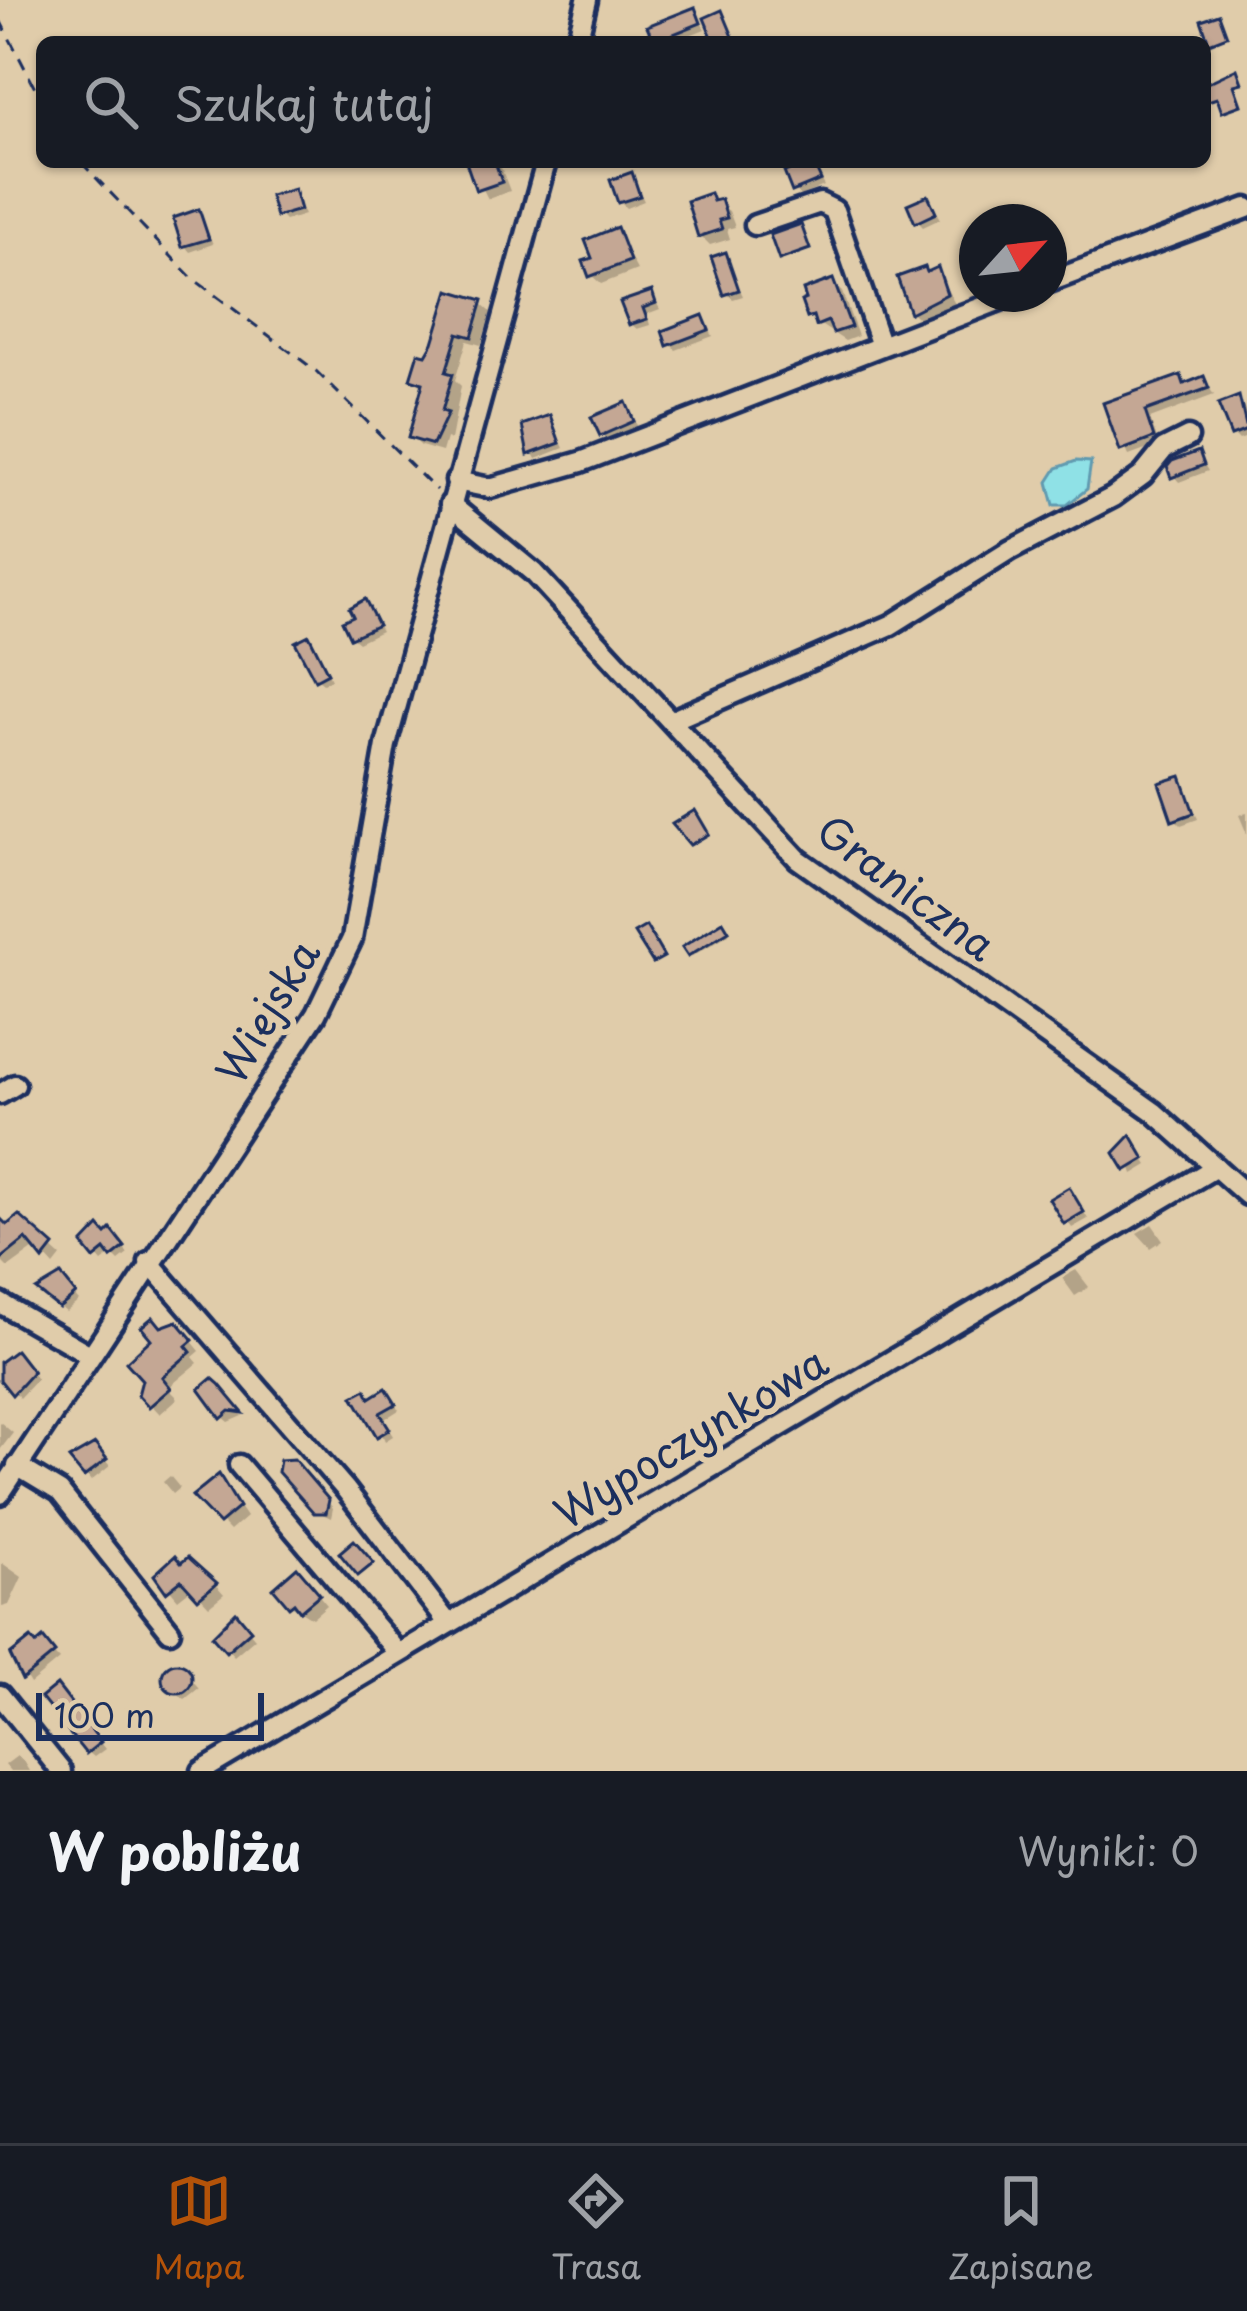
<!DOCTYPE html>
<html lang="pl">
<meta charset="utf-8">
<style>
body{margin:0;font-family:"Playpen Sans",sans-serif;background:#242831;color:#f1f3f6}
.compass{position:absolute;left:959px;top:204px;width:108px;height:108px;border-radius:50%;background:#171b24;box-shadow:0 3px 9px #0004;rotate:63deg}
.scale{position:absolute;left:36px;bottom:30px;width:228px;box-sizing:border-box;padding-left:12px;border:6px solid #1b2f5e;border-top:0;font-size:33px;line-height:42px;white-space:nowrap;color:#1b2f5e;-webkit-text-stroke:9px #e0ccaa;paint-order:stroke}
.list{margin:0;padding:0;list-style:none}
h2{display:flex;justify-content:space-between;align-items:center;height:156px;margin:0;padding:0 48px;font-size:51px}
h2 small{font-size:39px;font-weight:400;color:#9ea1a6}
.icon{flex:none;width:66px;height:66px;fill:none;stroke:currentColor;stroke-width:2;stroke-linecap:round;stroke-linejoin:round}
.map{position:relative;flex:none;width:1247px;height:1771px;overflow:hidden}
.search{position:absolute;background:#171b24;box-shadow:0 3px 9px #0004;left:36px;right:36px;top:36px;height:132px;display:flex;align-items:center;gap:30px;box-sizing:border-box;padding:0 42px;border-radius:18px;color:#9ea1a6;font-size:45px}
.sheet{height:372px;background:#171b24}
nav{display:flex;justify-content:space-around;align-items:center;box-sizing:border-box;height:168px;border-top:3px solid #363941;background:#171b24;font-size:33px;color:#9ea1a6}
nav a{display:grid;justify-items:center;gap:6px}
nav .on{color:#b45309}
.map>svg:first-child{display:block}
.water{fill:#8fe1e6;stroke:#619ab0;stroke-width:3}
.shadow{fill:#0003}
.building{fill:#c4a794;stroke:#1b2f5e;stroke-width:3}
.lines{fill:none;stroke-linecap:round;stroke-linejoin:round}
.minor-casing{stroke:#1b2f5e;stroke-width:27}
.path{stroke:#1b2f5e;stroke-width:3;stroke-dasharray:12 9;stroke-linecap:butt}
.minor{stroke:#e0ccaa;stroke-width:18}
.labels{text-anchor:middle;stroke-width:12;stroke-linejoin:round;paint-order:stroke}
.street-label{font-size:42px;fill:#1b2f5e;stroke:#e0ccaa}
</style>
<div class="map">
<svg width="1247" height="1771" viewBox="0 0 1247 1771">
<rect width="100%" height="100%" fill="#e0ccaa"/>
<filter id="ink" filterUnits="userSpaceOnUse"><feTurbulence type="fractalNoise" baseFrequency=".00833" numOctaves="2"/><feDisplacementMap in="SourceGraphic" scale="24" xChannelSelector="R" yChannelSelector="G"/><feConvolveMatrix kernelMatrix="1 2 1 2 8 2 1 2 1" color-interpolation-filters="sRGB"/></filter>
<g filter="url(#ink)">
<polygon class="water" points="1076,461 1091,462 1087,489 1067,505 1054,505 1048,482 1057,468"/>
<g class="shadow">
<polygon points="694,11 705,29 672,42 656,40"/>
<polygon points="469,162 499,162 510,191 488,199"/>
<polygon points="811,164 824,186 800,196 795,190"/>
<polygon points="632,176 644,201 626,208 620,202"/>
<polygon points="293,192 304,215 285,221 279,215"/>
<polygon points="709,197 729,211 735,227 727,229 730,239 710,245 701,236"/>
<polygon points="928,198 940,219 923,227 917,221"/>
<polygon points="198,212 213,244 190,252 185,246"/>
<polygon points="616,231 637,270 601,284 591,275"/>
<polygon points="725,256 743,296 733,299 727,294"/>
<polygon points="937,271 955,304 921,321 912,312"/>
<polygon points="832,283 842,292 858,336 845,341 819,324"/>
<polygon points="651,294 660,309 647,314 650,325 637,329 631,324"/>
<polygon points="481,303 491,312 481,345 467,341 455,380 461,386 451,440 446,438 442,452 421,446 412,437 423,387 413,378"/>
<polygon points="703,319 713,336 676,350 670,344"/>
<polygon points="1180,379 1187,386 1204,380 1214,395 1150,419 1159,445 1129,456 1106,405"/>
<polygon points="1238,399 1247,413 1247,437 1239,440 1234,435"/>
<polygon points="625,405 638,427 608,440 602,435"/>
<polygon points="549,418 564,448 536,459 524,437"/>
<polygon points="1198,454 1208,471 1179,482 1174,476"/>
<polygon points="365,603 381,631 358,642 352,637"/>
<polygon points="314,644 331,679 323,683 317,678"/>
<polygon points="1180,779 1198,819 1181,825 1175,819"/>
<polygon points="1247,813 1247,834 1239,815"/>
<polygon points="725,927 729,934 692,956 686,948"/>
<polygon points="1130,1139 1148,1165 1133,1174 1123,1143"/>
<polygon points="1074,1196 1088,1219 1072,1228 1053,1200"/>
<polygon points="19,1219 61,1257 54,1266 37,1247 8,1268 0,1260 0,1232"/>
<polygon points="1152,1224 1163,1240 1151,1248 1137,1233"/>
<polygon points="106,1237 117,1239 128,1254 119,1261 112,1254 102,1262 86,1243"/>
<polygon points="1076,1270 1089,1287 1075,1296 1062,1278"/>
<polygon points="60,1279 79,1301 66,1312 41,1291"/>
<polygon points="162,1330 186,1334 200,1351 193,1357 198,1363 168,1388 178,1398 160,1414 141,1394"/>
<polygon points="21,1359 37,1379 19,1398 0,1366"/>
<polygon points="212,1382 243,1416 229,1422 223,1417"/>
<polygon points="365,1393 372,1400 391,1397 399,1410 383,1420 393,1436 385,1441"/>
<polygon points="0,1422 13,1433 0,1450"/>
<polygon points="94,1447 110,1466 91,1481 74,1460"/>
<polygon points="299,1468 333,1508 331,1518 316,1511"/>
<polygon points="170,1476 180,1488 173,1494 163,1482"/>
<polygon points="219,1478 246,1517 230,1531 196,1496"/>
<polygon points="2,1563 22,1577 9,1605 2,1607"/>
<polygon points="158,1575 208,1576 224,1594 209,1606 192,1588 178,1599"/>
<polygon points="306,1580 327,1605 312,1618 291,1605"/>
<polygon points="236,1616 255,1638 234,1656 216,1636"/>
<polygon points="43,1642 59,1660 30,1684 13,1656"/>
<polygon points="178,1664 199,1688 185,1699 166,1685 164,1675"/>
<polygon points="62,1694 105,1749 94,1757 88,1752"/>
<polygon points="17,1756 23,1761 29,1771 10,1771 5,1765"/>
</g>
<g class="building">
<polygon points="695,7 701,23 654,42 647,26"/>
<polygon points="722,10 734,39 714,42 704,18"/>
<polygon points="1219,14 1227,36 1209,43 1201,20"/>
<polygon points="1237,69 1242,83 1234,85 1241,105 1222,112 1217,98 1205,102 1205,84"/>
<polygon points="466,162 495,162 502,182 476,191"/>
<polygon points="813,162 821,180 792,192 784,172"/>
<polygon points="632,172 640,196 618,203 610,180"/>
<polygon points="294,189 300,210 276,217 270,196"/>
<polygon points="710,193 713,201 721,199 727,218 719,220 722,229 698,237 687,201"/>
<polygon points="928,195 936,213 915,223 907,204"/>
<polygon points="199,209 209,239 182,247 173,218"/>
<polygon points="801,224 810,249 779,260 770,235"/>
<polygon points="617,227 630,261 589,277 583,261 592,258 585,240"/>
<polygon points="726,252 739,290 724,295 711,257"/>
<polygon points="925,267 927,272 938,267 947,294 910,313 897,277"/>
<polygon points="833,279 851,327 833,333 828,321 816,326 813,316 807,318 801,301 806,299 803,290"/>
<polygon points="449,290 483,300 472,337 458,333 446,372 453,374 442,411 448,413 433,445 408,438 423,383 410,379 418,353 426,355 433,343"/>
<polygon points="652,291 656,303 643,308 647,319 629,325 620,302"/>
<polygon points="703,315 709,330 667,346 662,331"/>
<polygon points="1181,375 1184,384 1204,376 1209,388 1145,411 1154,438 1120,451 1103,403"/>
<polygon points="1239,396 1247,430 1231,436 1218,404"/>
<polygon points="626,402 634,421 600,436 591,417"/>
<polygon points="550,415 560,443 528,455 522,425"/>
<polygon points="1199,451 1204,465 1171,478 1167,467 1172,461"/>
<polygon points="365,599 378,625 350,638 342,621 353,616 349,608"/>
<polygon points="309,635 328,673 315,680 295,642"/>
<polygon points="1181,776 1194,813 1172,821 1159,783"/>
<polygon points="695,810 709,834 690,845 672,824"/>
<polygon points="723,921 729,931 688,956 682,947"/>
<polygon points="646,926 664,957 653,963 634,933"/>
<polygon points="1131,1135 1145,1159 1125,1171 1114,1153"/>
<polygon points="1069,1187 1084,1212 1064,1224 1049,1199"/>
<polygon points="19,1215 54,1246 43,1260 26,1239 0,1260 0,1218 7,1225"/>
<polygon points="99,1226 106,1234 111,1229 125,1247 111,1258 105,1250 94,1259 82,1244"/>
<polygon points="61,1275 76,1294 59,1308 36,1290"/>
<polygon points="153,1317 161,1327 177,1321 193,1340 186,1346 191,1352 162,1377 171,1388 149,1407 138,1395 142,1380 126,1362 151,1339 141,1327"/>
<polygon points="16,1350 33,1372 12,1395 0,1380 0,1362"/>
<polygon points="212,1378 219,1384 243,1413 230,1411 221,1419 199,1389"/>
<polygon points="386,1388 396,1404 380,1413 390,1429 377,1437 353,1396 366,1389 370,1398"/>
<polygon points="95,1444 107,1459 84,1477 69,1459"/>
<polygon points="294,1459 329,1500 326,1513 314,1513 278,1472 280,1460"/>
<polygon points="219,1474 239,1507 219,1524 192,1496"/>
<polygon points="354,1540 374,1563 358,1576 339,1553"/>
<polygon points="175,1556 181,1563 188,1557 217,1583 198,1599 181,1580 166,1592 154,1575"/>
<polygon points="297,1567 320,1594 300,1611 294,1603 289,1607 273,1588"/>
<polygon points="236,1612 251,1630 226,1652 212,1636"/>
<polygon points="31,1638 36,1644 43,1638 55,1653 22,1680 10,1655"/>
<circle cx="177" cy="1678" r="15"/>
<polygon points="57,1685 101,1742 86,1754 41,1698"/>
</g>
<g class="lines">
<g class="minor-casing">
<g id="minor">
<polyline points="577,42 587,0"/>
<polyline points="755,225 820,203 834,210 880,343"/>
<polyline points="1049,282 1247,208"/>
<polyline points="456,481 490,488 581,462 1016,294"/>
<polyline points="450,504 534,573 798,859 1154,1112 1247,1195"/>
<polyline points="675,719 891,625 1009,551 1113,497 1143,475 1164,449 1188,437"/>
<polyline points="0,1094 15,1085"/>
<polyline points="149,1262 346,1490 448,1623"/>
<polyline points="0,1303 90,1355"/>
<polyline points="239,1465 398,1653"/>
<polyline points="17,1466 60,1492 170,1631"/>
<polyline points="0,1494 316,1014 352,939 386,745 546,162"/>
<polyline points="0,1695 61,1771"/>
<polyline points="202,1771 1216,1167"/>
</g>
</g>
<g class="path">
<polyline points="0,20 42,101"/>
<polyline points="81,162 191,277 316,371 436,490"/>
</g>
<use href="#minor" class="minor"/>
</g>
</g>
<g class="labels">
<g class="street-label">
<text transform="translate(906 888) rotate(37)" y="15">Graniczna</text>
<text transform="translate(268 1012) rotate(-59)" y="15">Wiejska</text>
<text transform="translate(691 1438) rotate(-31)" y="15">Wypoczynkowa</text>
</g>
</g>
</svg>
<svg class="compass" viewBox="-18 -18 36 36"><path d="M0-13l5 13h-10z" fill="#e53935"/><path d="M0 13l5-13h-10z" fill="#9ea1a6"/></svg>
<div class="scale">100 m</div>
<div class="search"><svg class="icon" aria-label="search" viewBox="0 0 24 24"><circle cx="10" cy="10" r="6"/><path d="M15 15l6 6"/></svg>Szukaj tutaj</div>
</div>
<section class="sheet">
<h2>W pobliżu<small>Wyniki: 0</small></h2>
<ul class="list">
</ul>
</section>
<nav>
<a class="on"><svg class="icon" aria-label="map" viewBox="0 0 24 24"><path d="M3 6l6-2 6 2 6-2v14l-6 2-6-2-6 2zM9 4v14M15 6v14"/></svg>Mapa</a>
<a><svg class="icon" aria-label="directions" viewBox="0 0 24 24"><path d="M12 3l9 9-9 9-9-9zM9 14v-3h6M13 9l2 2-2 2"/></svg>Trasa</a>
<a><svg class="icon" aria-label="saved" viewBox="0 0 24 24"><path d="M7 4h10v16l-5-4-5 4z"/></svg>Zapisane</a>
</nav>
